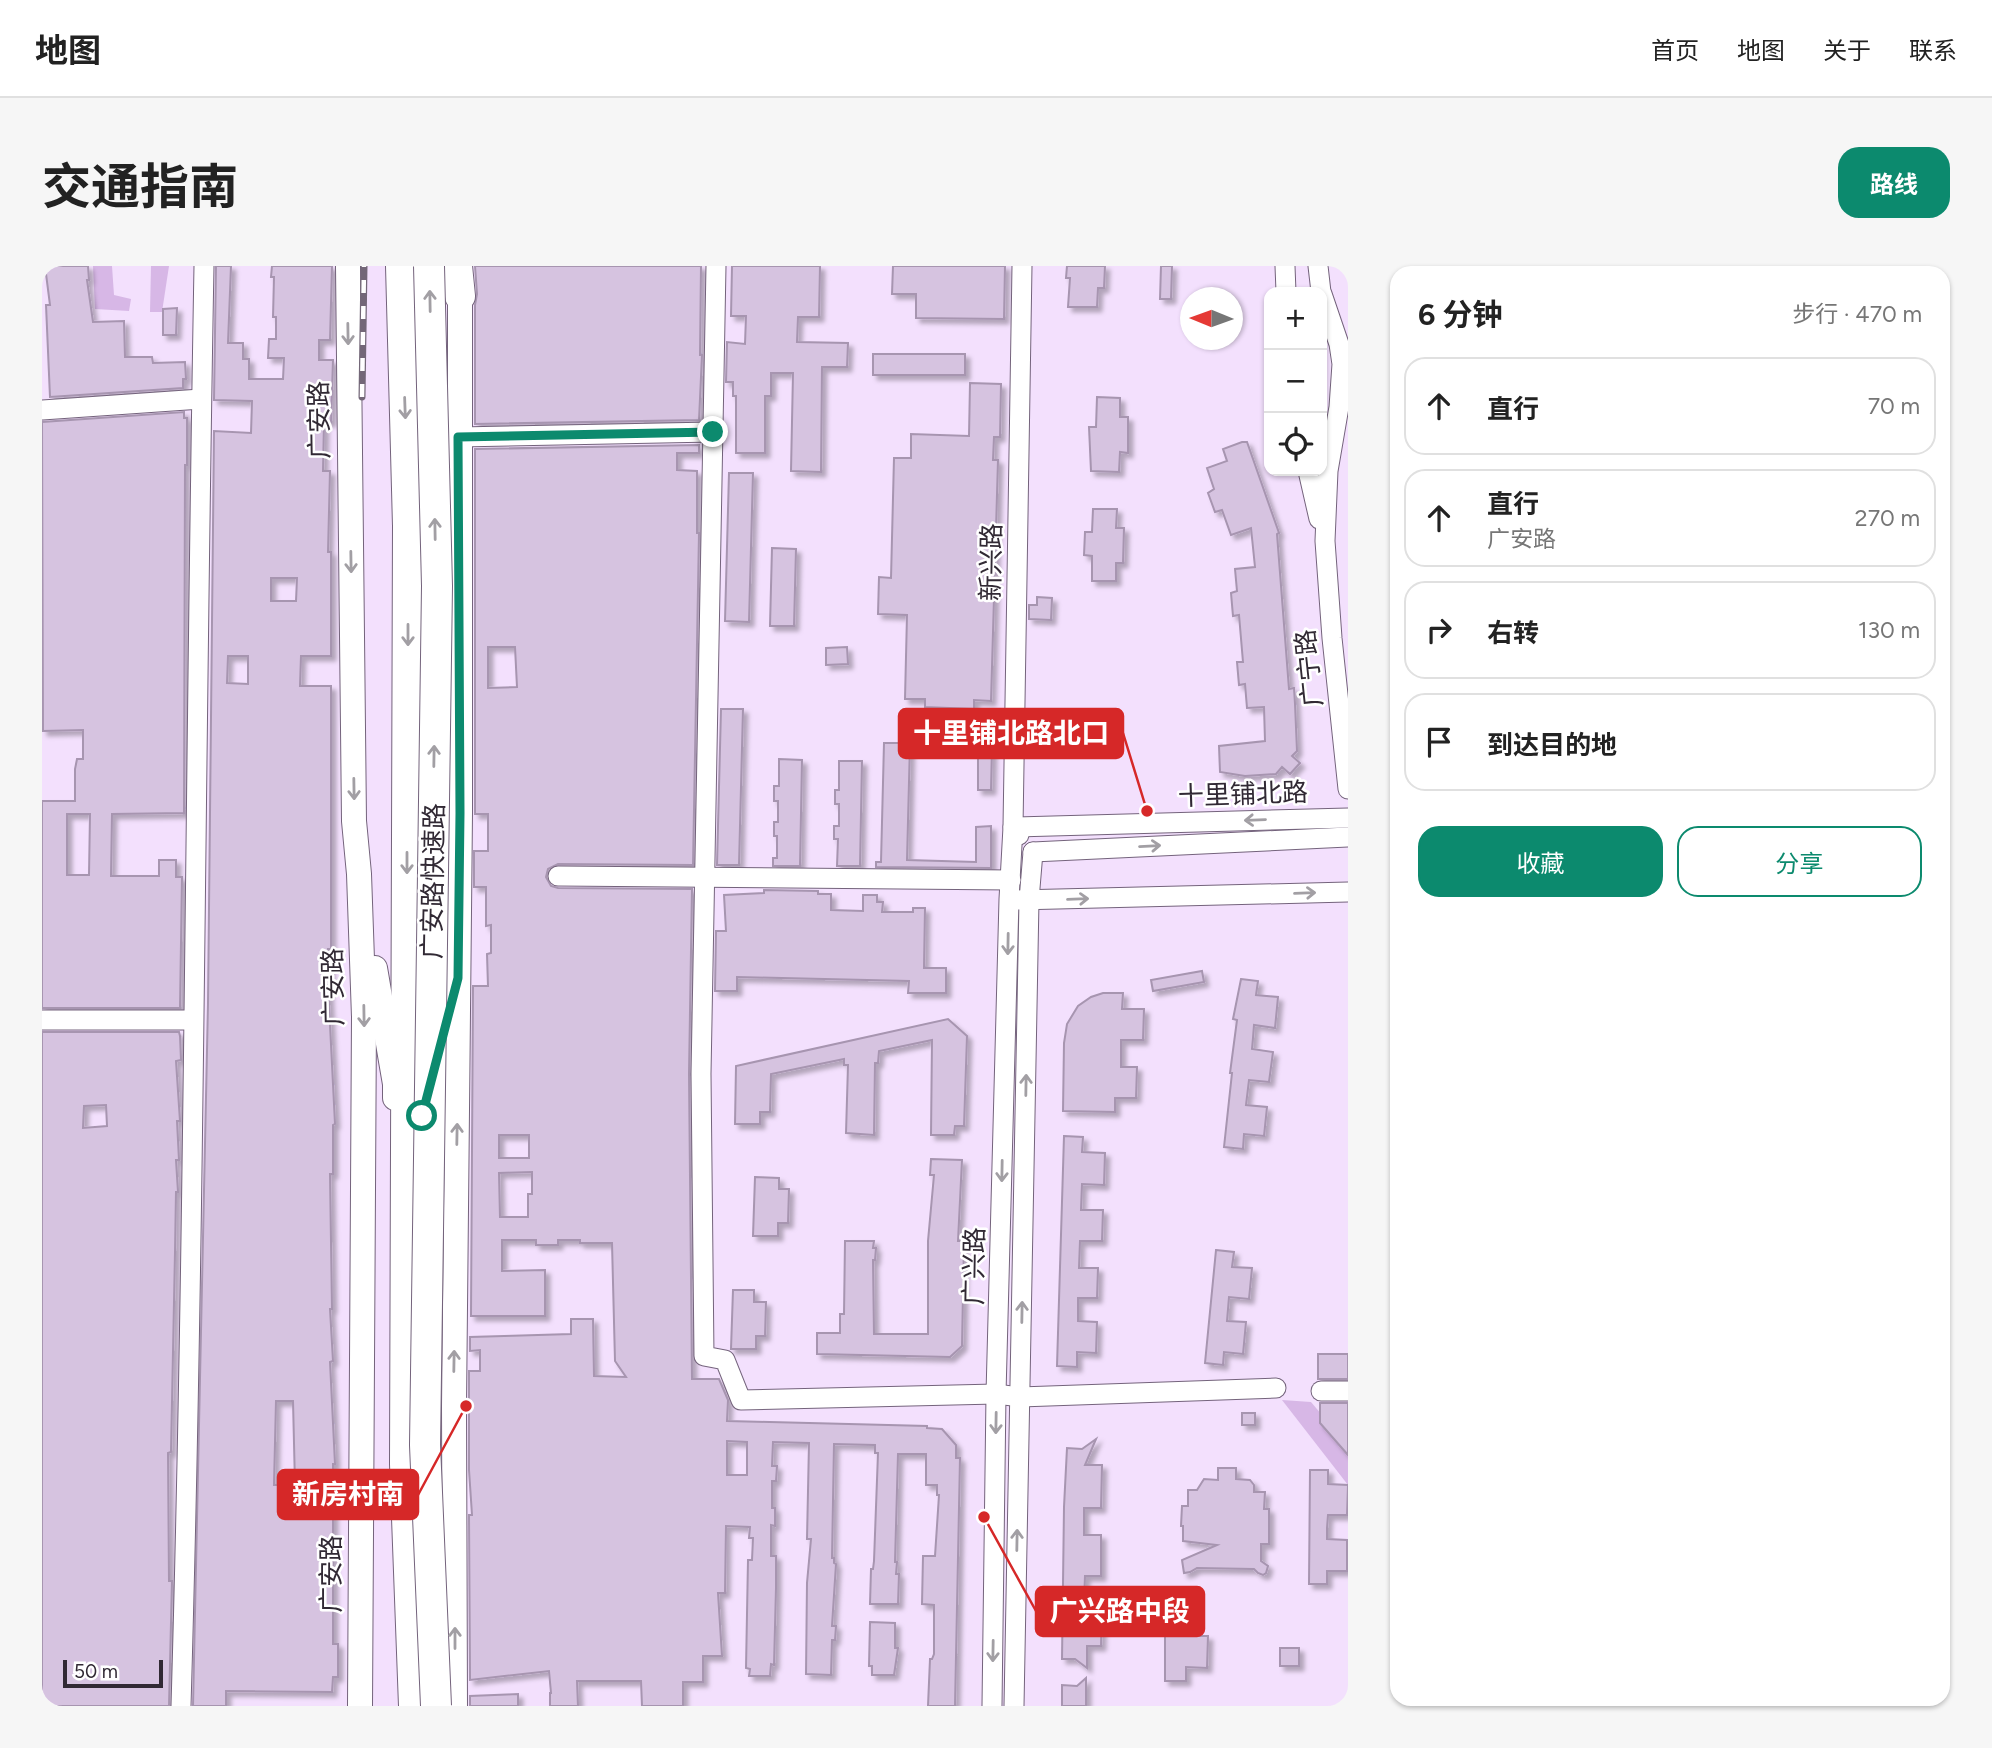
<!DOCTYPE html>
<html lang="zh">
<meta charset="utf-8">
<style>
body{margin:0;font-family:Figtree,"Noto Sans SC",sans-serif;background:#f6f6f6;color:#222}
.controls{position:absolute;right:21px;top:21px;display:grid;overflow:hidden;border-radius:14px;box-shadow:0 2px 5px #0004}
.controls button{width:63px;height:63px;display:grid;place-items:center;padding:0;border:0;border-bottom:2px solid #e0e0e0;background:#fff;color:#222;font:35px sans-serif}
.compass{position:absolute;left:1138px;top:21px;width:63px;height:63px;border-radius:50%;background:#fff;box-shadow:0 2px 5px #0004;rotate:271deg}
.scale{position:absolute;left:21px;bottom:18px;width:100px;box-sizing:border-box;padding-left:7px;border:4px solid #312934;border-top:0;font-size:19px;line-height:24px;white-space:nowrap;color:#312934;-webkit-text-stroke:5px #fff;paint-order:stroke}
.stop{position:absolute;width:21px;height:21px;margin:-16px;border:5px solid #0c8a6e;border-radius:50%;background:#fff}
.stop.end{background:#0c8a6e;border-color:#fff;box-shadow:0 2px 7px #0008}
.list{margin:0;padding:0;list-style:none}
h2{display:flex;justify-content:space-between;align-items:center;height:91px;margin:0;padding:0 28px;font-size:30px}
h2 small{font-size:23px;font-weight:400;color:#767676}
.list li{display:grid;grid-template-columns:46px 1fr auto;gap:21px;align-items:center;box-sizing:border-box;height:98px;margin:0 14px 14px;padding:0 14px;border:2px solid #e0e0e0;border-radius:21px}
.list b{display:block;font-size:26px;white-space:nowrap}
.list p{margin:0;font-size:23px;white-space:nowrap;color:#767676}
.list em{font-size:23px;font-style:normal;color:#767676}
.actions{display:flex;gap:14px;padding:21px 28px}
.actions a{flex:1;padding:16px 0;border:2px solid #0c8a6e;border-radius:21px;text-align:center;font-size:24px;color:#0c8a6e}
.actions .main{background:#0c8a6e;color:#fff}
.icon{flex:none;width:38px;height:38px;fill:none;stroke:currentColor;stroke-width:2;stroke-linecap:round;stroke-linejoin:round}
.map{position:relative;flex:none;width:1306px;height:1440px;overflow:hidden;border-radius:21px}
header{display:flex;align-items:center;gap:42px;box-sizing:border-box;height:98px;padding:0 35px;background:#fff;border-bottom:2px solid #e0e0e0}
header strong{font-size:33px}
nav{display:flex;gap:38px;margin-inline-start:auto;font-size:24px}
.intro{display:flex;align-items:center;justify-content:space-between;box-sizing:border-box;height:168px;padding:0 42px}
h1{margin:0;font-size:49px}
.button{padding:18px 32px;border-radius:21px;background:#0c8a6e;color:#fff;font-size:24px;font-weight:700}
main{display:flex;gap:42px;padding:0 42px}
aside{flex:1;background:#fff;border-radius:21px;box-shadow:0 2px 5px #0004}
.map>svg:first-child{display:block}
.green{fill:#d7b7e6}
.building{fill:#d6c3e0;stroke:#a795b0;stroke-width:2;fill-rule:evenodd;filter:url(#shadow)}
.lines{fill:none;stroke-linecap:round;stroke-linejoin:round}
.minor-casing{stroke:#74637c;stroke-width:21}
.major-casing{stroke:#74637c;stroke-width:26}
.highway-casing{stroke:#74637c;stroke-width:32}
.minor{stroke:#fff;stroke-width:19}
.major{stroke:#fff;stroke-width:24}
.highway{stroke:#fff;stroke-width:30}
.rail-casing{stroke:#736778;stroke-width:7}
.rail{stroke:#fff;stroke-width:4.5;stroke-dasharray:13;stroke-linecap:butt}
.highway-bridge-casing{stroke:#74637c;stroke-width:32;stroke-linecap:butt}
.highway-bridge{stroke:#fff;stroke-width:30}
.oneway{stroke:#a29fa4}
.route{stroke:#0c8a6e;stroke-width:9}
.labels{text-anchor:middle;stroke-width:5;stroke-linejoin:round;paint-order:stroke}
.street-label{font-size:26px;fill:#312934;stroke:#fff}
.leader{fill:none;stroke:#d62828;stroke-width:2.5}
.callout-dot{fill:#d62828;stroke:#fff;stroke-width:2.5}
.callout{fill:#d62828;stroke:#d62828;stroke-width:2.5}
.callout-label{font-size:28px;text-anchor:middle;font-weight:bold;fill:#fff}
</style>
<header>
<strong>地图</strong>
<nav><a>首页</a><a>地图</a><a>关于</a><a>联系</a></nav>
</header>
<div class="intro"><h1>交通指南</h1><a class="button">路线</a></div>
<main>
<div class="map">
<svg width="1306" height="1440" viewBox="0 0 1306 1440">
<defs>
<filter id="shadow"><feDropShadow dx="4.5" dy="4.5" stdDeviation="2" flood-color="#0004"/></filter>
</defs>
<rect width="100%" height="100%" fill="#f3e0fd"/>
<g class="green">
<polygon points="51,0 70,0 72,29 89,33 87,45 53,43"/>
<polygon points="109,0 127,0 120,46 108,46"/>
<polygon points="1240,1134 1269,1136 1306,1180 1306,1219"/>
</g>
<g class="building">
<polygon points="3,0 46,0 47,14 45,14 51,56 82,55 83,91 110,91 111,97 143,96 144,113 141,113 141,122 8,131 4,39 8,39"/>
<path d="M174,0H189L186,77H201V93H207V113H241L242,92H226L227,73H234V51H231L232,11H229L230,0H290L288,74H277V94H291L289,156H282L281,205H288L286,286H289V390H259L258,420H289V683H286L289,719H286L293,858L291,859V908H288L290,1043H288L291,1095L288,1096L293,1198H291V1378H296V1411H291L290,1426L184,1425V1440H151L166,737L172,165L209,167L210,135L172,134ZM229,312H255L254,335H229ZM186,390H206V418L185,417ZM234,1135H251L253,1219H232Z"/>
<polygon points="433,0 659,0 658,89 660,89 657,154 433,158 433,39 435,28"/>
<polygon points="690,0 778,0 777,51 756,51 755,76 806,77 805,101 780,101 779,206 749,205 751,107 729,107 729,130 723,130 723,187 694,187 694,130 691,130 691,116 684,116 685,76 703,78 704,50 689,50"/>
<polygon points="851,0 963,0 962,53 874,52 874,28 850,28"/>
<polygon points="1025,0 1063,0 1062,22 1056,22 1055,41 1026,41 1028,12 1024,12"/>
<polygon points="1119,0 1130,0 1129,33 1118,33"/>
<polygon points="135,42 134,69 121,69 121,43"/>
<rect x="831" y="88" width="92" height="21"/>
<polygon points="928,117 959,118 958,171 952,171 951,194 956,194 949,435 932,434 932,443 883,441 883,433 863,433 865,349 836,348 837,311 849,312 852,192 869,192 869,168 927,170"/>
<polygon points="1055,131 1078,132 1078,151 1086,151 1086,187 1078,186 1077,206 1049,205 1047,161 1054,161"/>
<path d="M142,146V152H145V199H143L142,547L70,548L69,610H117V594H134V611H140L138,742H0V535H33V503L35,493H41V464L1,465L0,156ZM25,548H48L47,609H25Z"/>
<polygon points="1200,176 1205,176 1237,267 1235,268 1247,423 1252,422 1253,438 1255,485 1250,490 1258,497 1248,508 1240,501 1234,508 1203,510 1178,506 1177,480 1223,475 1222,441 1205,442 1203,418 1197,419 1195,396 1201,396 1197,349 1191,350 1189,327 1195,325 1193,303 1213,301 1209,262 1189,269 1180,244 1173,246 1166,227 1172,223 1165,202 1185,195 1181,183"/>
<path d="M657,179V187H635V204L655,205V267H657L651,599L516,598L506,603L504,611L509,620L516,622L650,623L647,808L650,1113H677L686,1134L685,1155L885,1160V1162L900,1163L914,1179V1192H918L913,1440H886L888,1393H890L892,1388V1339L880,1338L881,1290H893L897,1229H895V1219H884V1188H856L853,1296H855L854,1308H857L856,1338H828L829,1303H831L832,1295L836,1187H833V1179L792,1178L790,1292H792V1297L794,1298L790,1360H794L793,1374H790L789,1409L764,1408L765,1317L769,1273H765L767,1177L731,1176L730,1200H735L734,1215H730V1242H733V1260L729,1259V1290H734V1322L732,1399L729,1398L728,1410H707L708,1403L704,1402L706,1294H710L711,1272H707L708,1261L684,1260L683,1327H676L680,1390H661V1416H641V1440H600L599,1415H535L536,1440H508V1427H509L507,1405L428,1414L427,1249H430L427,1204V1105H438V1084L428,1085V1071L529,1068V1053H551L552,1110L584,1111L573,1095L570,977H538V974H516V979H494V974H460V1005L503,1004V1050H429L431,720H446L445,688L449,687V659L444,660V621H432V585H446V548H433V183ZM446,381H473L475,421L446,422ZM457,869H487V892H457ZM490,906V928H486V951H458L457,907ZM685,1175L705,1176V1209H685Z"/>
<polygon points="687,207 711,207 707,356 683,355"/>
<polygon points="1051,243 1075,243 1074,262 1082,262 1081,297 1074,297 1074,315 1050,315 1050,290 1042,289 1043,266 1050,266"/>
<polygon points="730,282 754,283 752,360 728,360"/>
<polygon points="995,331 1010,332 1009,354 987,353 987,339 995,339"/>
<polygon points="805,381 806,398 784,399 784,382"/>
<polygon points="679,443 701,443 697,599 675,599"/>
<polygon points="842,477 868,477 865,594 934,596 934,561 949,560 949,602 834,601 834,596 839,596"/>
<polygon points="936,481 950,481 949,524 936,524"/>
<polygon points="737,493 760,494 758,600 731,600 731,592 735,592 735,570 732,570 732,556 736,556 736,535 732,535 732,520 737,520"/>
<polygon points="797,495 820,495 818,600 795,600 796,573 792,573 792,560 797,560 797,538 793,538 793,524 797,524"/>
<polygon points="722,624 776,625 776,628 789,628 789,644 821,645 821,629 835,629 835,636 841,636 840,646 871,646 871,642 883,642 882,702 904,702 904,727 866,727 867,715 695,711 695,725 673,725 674,665 684,665 682,629 722,627"/>
<polygon points="1160,705 1162,716 1111,725 1109,714"/>
<polygon points="1199,713 1216,715 1214,729 1236,731 1233,762 1212,759 1211,772 1210,783 1231,786 1227,816 1207,814 1204,839 1225,841 1222,870 1202,868 1201,883 1182,881 1190,807 1188,807 1195,754 1191,753"/>
<polygon points="1061,727 1081,727 1080,743 1102,743 1101,774 1079,774 1079,801 1095,801 1094,832 1073,832 1073,846 1021,845 1022,777 1025,758 1036,740 1049,731"/>
<polygon points="906,753 925,770 922,860 913,860 912,869 889,869 890,774 837,785 836,797 833,797 832,869 804,867 806,799 802,799 802,793 729,808 728,846 718,846 718,858 693,858 694,800"/>
<path d="M0,766H137L138,770L139,794L134,795L138,855H135L137,894H134L136,926H134L133,986L129,1186L126,1187L127,1315H130L127,1440H0ZM64,839L65,860L41,862L42,840Z"/>
<polygon points="1022,870 1041,871 1040,886 1063,887 1062,919 1040,918 1039,944 1061,944 1060,975 1038,975 1037,1002 1056,1002 1055,1032 1036,1032 1036,1055 1055,1056 1054,1087 1035,1086 1035,1101 1015,1100"/>
<polygon points="889,893 920,894 916,975 922,975 920,1080 908,1091 775,1088 775,1067 798,1067 798,1048 802,1048 803,975 832,975 831,982 834,982 833,994 831,994 832,1068 886,1068 886,975 892,909 888,909"/>
<polygon points="713,911 737,912 737,923 747,923 746,957 736,957 736,970 711,970"/>
<polygon points="1174,984 1192,986 1190,1001 1210,1002 1207,1033 1187,1031 1185,1055 1204,1056 1201,1088 1182,1086 1181,1099 1163,1097"/>
<polygon points="691,1024 712,1024 712,1036 724,1036 723,1070 714,1070 714,1083 689,1083"/>
<rect x="1276" y="1088" width="30" height="25"/>
<polygon points="1278,1137 1306,1137 1306,1189 1278,1157"/>
<rect x="1200" y="1147" width="13" height="12"/>
<polygon points="1054,1173 1043,1199 1060,1199 1059,1242 1042,1242 1042,1269 1059,1269 1059,1310 1043,1310 1042,1338 1060,1338 1059,1380 1045,1380 1045,1402 1033,1393 1020,1393 1022,1241 1025,1182 1040,1183"/>
<polygon points="1176,1202 1194,1202 1194,1213 1208,1214 1212,1219 1212,1226 1223,1226 1222,1243 1227,1243 1227,1278 1219,1278 1219,1295 1226,1300 1224,1307 1221,1309 1216,1307 1212,1303 1155,1302 1148,1306 1142,1307 1140,1294 1175,1279 1141,1275 1141,1260 1139,1260 1140,1240 1146,1240 1146,1224 1155,1224 1162,1213 1176,1214"/>
<polygon points="1268,1204 1286,1204 1286,1218 1306,1219 1305,1249 1286,1249 1285,1262 1285,1273 1305,1274 1305,1305 1285,1305 1285,1318 1267,1318"/>
<polygon points="1123,1354 1144,1354 1144,1370 1166,1370 1165,1402 1144,1401 1144,1415 1123,1415"/>
<polygon points="828,1356 853,1357 853,1382 856,1382 852,1409 830,1409 830,1400 827,1400"/>
<rect x="1238" y="1382" width="19" height="18"/>
<polygon points="1044,1412 1044,1440 1020,1440 1020,1419 1035,1420"/>
<polygon points="476,1428 476,1440 428,1440 428,1430"/>
</g>
<g class="lines">
<g class="minor-casing">
<g id="minor">
<polyline points="674,0 659,808 662,1090 683,1094 699,1134 954,1128 978,1131 1234,1122"/>
<polyline points="1243,0 1244,26"/>
<polyline points="1276,0 1279,26"/>
<polyline points="1280,28 1297,78 1300,98 1297,141 1286,205 1283,275 1290,372 1306,523"/>
<polyline points="0,144 159,133"/>
<polyline points="416,171 671,166"/>
<polyline points="1266,205 1277,253"/>
<polyline points="977,569 971,561 980,0"/>
<polyline points="991,586 1306,571"/>
<polyline points="516,610 969,614"/>
<polyline points="975,634 1306,626"/>
<polyline points="0,754 151,754"/>
<polyline points="1279,1125 1306,1125"/>
<path d="M139,1440C153,960 153,480 162,0"/>
<polyline points="950,1440 954,1128 967,633 971,561 1306,552"/>
<polyline points="972,1440 987,634 991,586"/>
</g>
</g>
<g class="major-casing">
<g id="major">
<polyline points="306,0 312,555 317,608 322,751 318,1440"/>
<polyline points="333,702 353,818 353,832"/>
<polyline points="413,1440 412,1140 418,547 418,13"/>
</g>
</g>
<g class="highway-casing">
<g id="highway">
<polyline points="359,0 366,260 363,1198 372,1440"/>
<polyline points="415,0 418,30"/>
</g>
</g>
<use href="#minor" class="minor"/>
<use href="#major" class="major"/>
<use href="#highway" class="highway"/>
<g class="rail-casing">
<polyline id="rail" points="320,131 322,0"/>
</g>
<use href="#rail" class="rail"/>
<g class="highway-bridge-casing">
<polyline id="highway-bridge" points="387,0 395,320 383,1179 394,1440"/>
</g>
<use href="#highway-bridge" class="highway-bridge"/>
</g>
<defs><path id="oneway-shaft" d="M-6 0H5M1.5-3L5.5 0L1.5 3" fill="none" stroke-width="1.6" stroke-linecap="round" stroke-linejoin="round" transform="scale(1.75)"/></defs>
<g class="oneway">
<use href="#oneway-shaft" transform="translate(388 35) rotate(-91)"/>
<use href="#oneway-shaft" transform="translate(306 68) rotate(89)"/>
<use href="#oneway-shaft" transform="translate(363 142) rotate(88)"/>
<use href="#oneway-shaft" transform="translate(393 263) rotate(-91)"/>
<use href="#oneway-shaft" transform="translate(309 296) rotate(89)"/>
<use href="#oneway-shaft" transform="translate(366 369) rotate(90)"/>
<use href="#oneway-shaft" transform="translate(392 490) rotate(-89)"/>
<use href="#oneway-shaft" transform="translate(312 523) rotate(89)"/>
<use href="#oneway-shaft" transform="translate(1213 554) rotate(178)"/>
<use href="#oneway-shaft" transform="translate(1108 580) rotate(-3)"/>
<use href="#oneway-shaft" transform="translate(365 597) rotate(90)"/>
<use href="#oneway-shaft" transform="translate(1263 627) rotate(-2)"/>
<use href="#oneway-shaft" transform="translate(1036 633) rotate(-2)"/>
<use href="#oneway-shaft" transform="translate(966 678) rotate(91)"/>
<use href="#oneway-shaft" transform="translate(322 750) rotate(89)"/>
<use href="#oneway-shaft" transform="translate(984 819) rotate(-89)"/>
<use href="#oneway-shaft" transform="translate(415 868) rotate(-89)"/>
<use href="#oneway-shaft" transform="translate(960 905) rotate(91)"/>
<use href="#oneway-shaft" transform="translate(980 1046) rotate(-89)"/>
<use href="#oneway-shaft" transform="translate(412 1095) rotate(-89)"/>
<use href="#oneway-shaft" transform="translate(954 1157) rotate(91)"/>
<use href="#oneway-shaft" transform="translate(975 1274) rotate(-89)"/>
<use href="#oneway-shaft" transform="translate(413 1372) rotate(-90)"/>
<use href="#oneway-shaft" transform="translate(951 1385) rotate(91)"/>
</g>
<g class="lines">
<polyline class="route" points="380,850 416,712 418,547 416,171 671,166"/>
</g>
<g class="labels">
<g class="street-label">
<text transform="translate(277 154) rotate(-91)" y="9">广安路</text>
<text transform="translate(949 296) rotate(-89)" y="9">新兴路</text>
<text transform="translate(1267 402) rotate(-96)" y="9">广宁路</text>
<text transform="translate(1201 528) rotate(-2)" y="9">十里铺北路</text>
<text transform="translate(391 615) rotate(-89)" y="9">广安路快速路</text>
<text transform="translate(291 721) rotate(-91)" y="9">广安路</text>
<text transform="translate(932 1000) rotate(-89)" y="9">广兴路</text>
<text transform="translate(289 1308) rotate(-90)" y="9">广安路</text>
</g>
</g>
<path class="leader" d="M1105 545L1081 467M424 1140L376 1229M942 1251L994 1345"/>
<g class="callout-dot">
<circle cx="1105" cy="545" r="7"/>
<circle cx="424" cy="1140" r="7"/>
<circle cx="942" cy="1251" r="7"/>
</g>
<g class="callout">
<rect x="857" y="443" width="224" height="49" rx="7"/>
<rect x="236" y="1204" width="140" height="49" rx="7"/>
<rect x="994" y="1321" width="168" height="49" rx="7"/>
</g>
<g class="callout-label">
<text x="969" y="477">十里铺北路北口</text>
<text x="306" y="1238">新房村南</text>
<text x="1078" y="1355">广兴路中段</text>
</g>
</svg>
<div class="controls">
<button>+</button>
<button>−</button>
<button><svg class="icon" aria-label="locate" viewBox="0 0 24 24"><circle cx="12" cy="12" r="6"/><path d="M12 2v4M12 18v4M2 12h4M18 12h4"/></svg></button>
</div>
<svg class="compass" viewBox="-18 -18 36 36"><path d="M0-13l5 13h-10z" fill="#e53935"/><path d="M0 13l5-13h-10z" fill="#767676"/></svg>
<div class="scale">50 m</div>
<div class="stop" style="left:380px;top:850px"></div>
<div class="stop end" style="left:671px;top:166px"></div>
</div>
<aside>
<h2>6 分钟<small>步行 · 470 m</small></h2>
<ul class="list">
<li><svg class="icon" aria-label="ahead" viewBox="0 0 24 24"><path d="M12 20V5M6 11l6-6 6 6"/></svg><div><b>直行</b></div><em>70 m</em></li>
<li><svg class="icon" aria-label="ahead" viewBox="0 0 24 24"><path d="M12 20V5M6 11l6-6 6 6"/></svg><div><b>直行</b><p>广安路</p></div><em>270 m</em></li>
<li><svg class="icon" aria-label="right" viewBox="0 0 24 24"><path d="M7 20v-9h11M14 6l5 5-5 5"/></svg><div><b>右转</b></div><em>130 m</em></li>
<li><svg class="icon" aria-label="arrive" viewBox="0 0 24 24"><path d="M6 21V4h12l-3 4 3 4H6"/></svg><div><b>到达目的地</b></div></li>
</ul>
<div class="actions"><a class="main">收藏</a><a>分享</a></div>
</aside>
</main>
